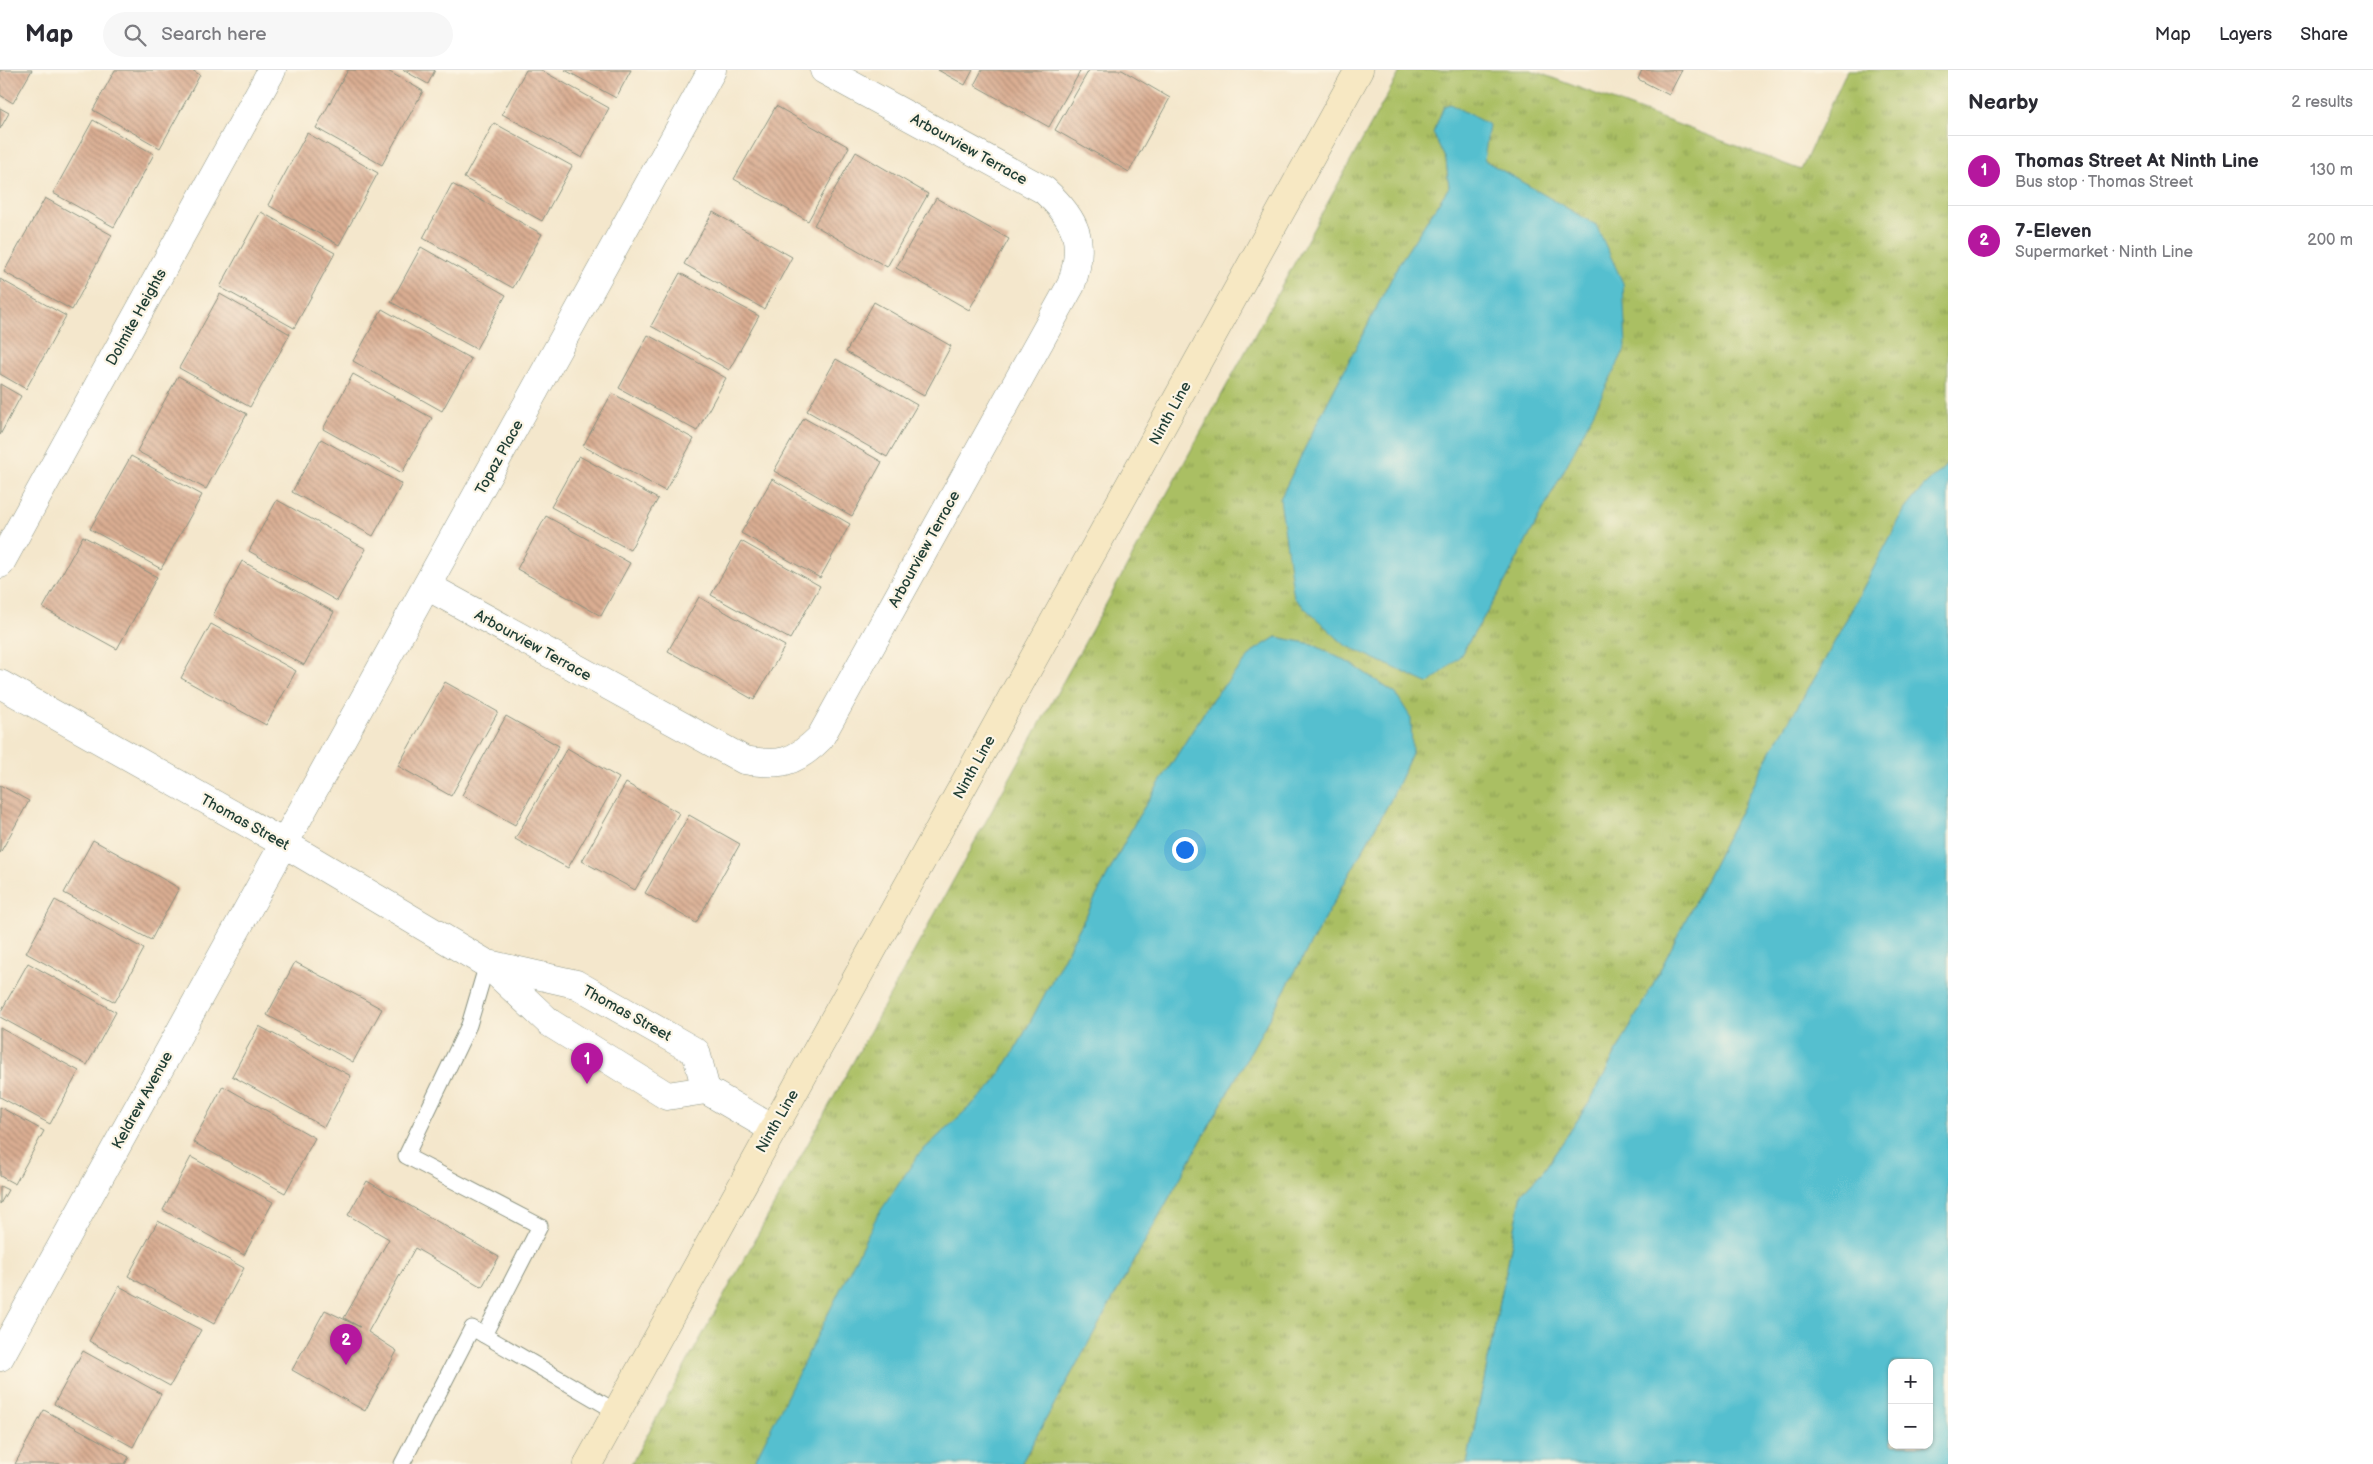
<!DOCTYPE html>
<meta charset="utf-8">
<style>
body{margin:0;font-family:"Balsamiq Sans",sans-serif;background:#f7f7f7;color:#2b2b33}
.controls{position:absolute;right:15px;bottom:15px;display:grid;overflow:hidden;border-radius:10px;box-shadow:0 1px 4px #0004}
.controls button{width:45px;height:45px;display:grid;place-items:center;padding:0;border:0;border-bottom:1px solid #e1e1e2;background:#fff;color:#2b2b33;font:25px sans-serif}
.you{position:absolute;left:1184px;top:779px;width:18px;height:18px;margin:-12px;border:4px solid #fff;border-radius:50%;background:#1a73e8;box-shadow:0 0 0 8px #1a73e833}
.badge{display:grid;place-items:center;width:32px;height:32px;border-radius:50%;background:#b5179e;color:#fff;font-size:16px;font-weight:700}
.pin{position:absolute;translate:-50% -41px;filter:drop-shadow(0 1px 2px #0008)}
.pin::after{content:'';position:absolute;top:26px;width:18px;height:15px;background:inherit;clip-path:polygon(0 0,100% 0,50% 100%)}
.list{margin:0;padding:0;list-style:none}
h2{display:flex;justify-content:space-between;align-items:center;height:65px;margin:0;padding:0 20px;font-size:21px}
h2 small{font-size:16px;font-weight:400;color:#7c7c81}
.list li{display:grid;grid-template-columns:32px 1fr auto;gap:15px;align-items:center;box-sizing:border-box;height:70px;padding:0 20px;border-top:1px solid #e1e1e2}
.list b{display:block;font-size:19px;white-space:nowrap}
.list p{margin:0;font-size:16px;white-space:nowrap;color:#7c7c81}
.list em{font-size:16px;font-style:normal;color:#7c7c81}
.icon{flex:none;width:28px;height:28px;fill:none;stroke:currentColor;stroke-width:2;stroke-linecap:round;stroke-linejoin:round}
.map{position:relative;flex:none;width:1948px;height:1394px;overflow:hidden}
header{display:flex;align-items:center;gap:30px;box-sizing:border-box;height:70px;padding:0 25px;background:#fff;border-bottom:1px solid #e1e1e2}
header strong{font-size:24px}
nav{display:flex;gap:28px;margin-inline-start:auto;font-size:18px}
.search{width:350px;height:45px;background:#f7f7f7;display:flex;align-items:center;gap:12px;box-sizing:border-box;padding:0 18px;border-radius:28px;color:#7c7c81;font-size:19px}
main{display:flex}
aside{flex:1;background:#fff}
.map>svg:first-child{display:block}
.grass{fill:url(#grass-tufts);stroke:#647e4c;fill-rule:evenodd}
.water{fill:#54bfcf;stroke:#3a7e82;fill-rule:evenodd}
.building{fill:url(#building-back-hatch)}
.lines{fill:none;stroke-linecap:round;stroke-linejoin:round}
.service-casing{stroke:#8a9280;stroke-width:17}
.minor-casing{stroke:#8a9280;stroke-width:29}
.tertiary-casing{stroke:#8a9280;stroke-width:29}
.secondary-casing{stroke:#8a9280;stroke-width:29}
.service{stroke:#fff;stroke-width:15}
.minor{stroke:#fff;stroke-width:28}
.tertiary{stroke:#fff;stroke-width:28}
.secondary{stroke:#f7e8c3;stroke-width:28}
.labels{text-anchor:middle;stroke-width:4.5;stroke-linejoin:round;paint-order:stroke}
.street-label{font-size:15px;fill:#1f3d34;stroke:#fcf5e5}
</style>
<header>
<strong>Map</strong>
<div class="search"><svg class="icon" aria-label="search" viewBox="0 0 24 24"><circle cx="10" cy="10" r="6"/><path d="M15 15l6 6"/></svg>Search here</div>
<nav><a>Map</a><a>Layers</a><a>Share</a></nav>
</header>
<main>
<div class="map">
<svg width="1948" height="1394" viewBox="0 0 1948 1394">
<defs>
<pattern id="grass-tufts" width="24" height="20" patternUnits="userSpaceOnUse" patternTransform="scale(1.25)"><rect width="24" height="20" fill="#aabf63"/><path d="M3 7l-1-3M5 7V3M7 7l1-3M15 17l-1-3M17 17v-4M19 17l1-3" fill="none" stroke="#8a9c52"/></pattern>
<pattern id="building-back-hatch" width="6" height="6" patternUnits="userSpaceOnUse" patternTransform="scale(1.25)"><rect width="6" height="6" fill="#daad92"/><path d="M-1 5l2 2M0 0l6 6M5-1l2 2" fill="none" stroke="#b08e78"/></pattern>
</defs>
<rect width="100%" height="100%" fill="#fcf5e5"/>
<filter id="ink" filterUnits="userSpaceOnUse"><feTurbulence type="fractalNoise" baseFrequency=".02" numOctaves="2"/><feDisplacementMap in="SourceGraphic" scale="10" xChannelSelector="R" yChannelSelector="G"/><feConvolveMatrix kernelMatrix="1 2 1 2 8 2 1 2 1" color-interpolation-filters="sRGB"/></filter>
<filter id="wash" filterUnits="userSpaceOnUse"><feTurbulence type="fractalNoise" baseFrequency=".0096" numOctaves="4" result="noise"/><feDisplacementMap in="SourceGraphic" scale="20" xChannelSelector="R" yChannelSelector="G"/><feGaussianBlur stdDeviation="1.12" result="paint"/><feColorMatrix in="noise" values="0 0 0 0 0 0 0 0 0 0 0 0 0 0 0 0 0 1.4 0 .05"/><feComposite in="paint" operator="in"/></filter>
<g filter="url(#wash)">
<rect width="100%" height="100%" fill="#f4e7cc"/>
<path class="grass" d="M1401,0H1531L1801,100L1847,0H1948V394L1923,417L1905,439L1819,601L1772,679L1652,916L1589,1033L1544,1100L1522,1123L1467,1394H1021L1390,731L1412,683L1396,624L1353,595L1312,574L1276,567L1255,580L1213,628L1138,747L1018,975L992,1016L919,1084L753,1394H631ZM1444,36L1484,90L1596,155L1573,383L1500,521L1460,586L1280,429L1320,347L1400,192L1449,117L1446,90L1433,63Z"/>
<g class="water">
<polygon points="1450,34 1489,55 1484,90 1596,155 1623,213 1626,277 1573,383 1500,521 1460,586 1429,614 1345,575 1294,528 1280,429 1320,347 1400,192 1449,117 1446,90 1433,63 1444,36"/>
<path d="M1948,394V1394H1467L1522,1123L1544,1100L1589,1033L1652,916L1772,679L1819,601L1905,439L1923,417ZM1892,1293H1929V1375H1892Z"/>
<polygon points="1276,567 1312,574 1353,595 1396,624 1411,648 1412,683 1390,731 1021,1394 753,1394 877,1146 919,1084 992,1016 1018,975 1138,747 1213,628 1255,580"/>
</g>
<g id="blocks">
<g class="building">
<polygon points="0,0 32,0 13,33 0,25"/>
<polygon points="115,0 192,0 200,5 160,78 93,40"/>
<polygon points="348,0 386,0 423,21 382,95 316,58"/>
<polygon points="403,0 435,0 428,14"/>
<polygon points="526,0 541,0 609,38 582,88 502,44"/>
<polygon points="565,0 631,0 616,28"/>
<polygon points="938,0 973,0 965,15"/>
<polygon points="982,0 1081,0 1049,57 974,15"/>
<polygon points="1089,0 1122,0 1170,28 1129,102 1055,60"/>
<polygon points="1642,0 1682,0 1669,25 1638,9"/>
<polygon points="776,36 849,77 808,151 734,109"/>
<polygon points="0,38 9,43 0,59"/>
<polygon points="93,50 154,84 114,157 53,123"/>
<polygon points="494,53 572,96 542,151 464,108"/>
<polygon points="307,63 378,103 339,175 268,135"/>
<polygon points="856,82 928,124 887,197 814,155"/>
<polygon points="452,114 542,164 513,218 423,168"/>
<polygon points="45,128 112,165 72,240 4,202"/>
<polygon points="936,128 1009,169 969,240 896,198"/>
<polygon points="261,142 335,183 294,258 220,217"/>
<polygon points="713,142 792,187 764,239 684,194"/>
<polygon points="421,177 506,225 476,279 391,232"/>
<polygon points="680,203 759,246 729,300 651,256"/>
<polygon points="0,209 66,246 26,319 0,304"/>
<polygon points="220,224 290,264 250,337 179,298"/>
<polygon points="874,232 951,276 924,326 846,282"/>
<polygon points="382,239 471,289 442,341 353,291"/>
<polygon points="648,265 726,308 697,361 619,318"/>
<polygon points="836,289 917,335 887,387 807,341"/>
<polygon points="353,304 432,348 402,403 323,359"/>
<polygon points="178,306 247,344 206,419 137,381"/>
<polygon points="0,314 21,326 0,365"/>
<polygon points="612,323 694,369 665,421 583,376"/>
<polygon points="804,348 882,392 852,446 774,401"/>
<polygon points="321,369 402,414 373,466 292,422"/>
<polygon points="131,386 202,425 161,499 90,459"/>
<polygon points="579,386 658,429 630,480 551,437"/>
<polygon points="772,409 850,454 820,508 741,463"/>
<polygon points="277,430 366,479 337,531 249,481"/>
<polygon points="546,446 630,493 601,546 517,499"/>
<polygon points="83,466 157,507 117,579 43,538"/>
<polygon points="741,471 820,516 790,569 711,525"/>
<polygon points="242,491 334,542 304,595 213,545"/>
<polygon points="699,527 785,576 754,630 668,581"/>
<polygon points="211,554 296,601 266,655 181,608"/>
<polygon points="445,612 498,642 451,726 398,696"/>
<polygon points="506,646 559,676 515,755 462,725"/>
<polygon points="567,678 619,708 568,798 515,769"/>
<polygon points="626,713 679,743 635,820 582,791"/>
<polygon points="0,715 29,731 0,783"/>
<polygon points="689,745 740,774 696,853 645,823"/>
<polygon points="93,770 179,818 151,870 64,823"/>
<polygon points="55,830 144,879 115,932 26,883"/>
<polygon points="295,892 382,939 353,992 267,945"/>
<polygon points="28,893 116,942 87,995 0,947 0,943"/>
<polygon points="259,956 351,1006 324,1057 232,1006"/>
<polygon points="0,958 79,1001 50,1054 0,1027"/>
<polygon points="223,1016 315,1068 285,1123 193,1072"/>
<polygon points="0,1037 44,1061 15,1114 0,1106"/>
<polygon points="191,1087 273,1132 244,1185 163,1140"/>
<polygon points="367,1111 499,1187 482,1217 415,1178 368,1262 397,1281 365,1341 292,1300 325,1240 360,1257 344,1248 389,1169 348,1145"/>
<polygon points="0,1116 8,1120 0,1134"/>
<polygon points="158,1151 244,1198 214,1254 128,1206"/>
<polygon points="119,1216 201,1260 170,1316 89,1271"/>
<polygon points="83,1281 161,1324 133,1377 54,1334"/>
<polygon points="44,1340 129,1387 125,1394 15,1394"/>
</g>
</g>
</g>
<g filter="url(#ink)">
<use href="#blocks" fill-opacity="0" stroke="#8a9280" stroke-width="1"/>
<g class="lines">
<g class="service-casing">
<g id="service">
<polyline points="487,894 469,955 406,1086 540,1156 484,1265 617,1342"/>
<polyline points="402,1394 472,1258 484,1265"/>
</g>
</g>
<g class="minor-casing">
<g id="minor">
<polyline points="0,494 272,0"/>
<path d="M427,516L744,690C779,696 794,694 820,668L1071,215C1086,172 1077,150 1044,120L824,0"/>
<polyline points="0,1287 712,0"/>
</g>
</g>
<g class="tertiary-casing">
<g id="tertiary">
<polyline points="0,614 285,774 487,894 550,953 667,1026 706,1020 773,1059"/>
<polyline points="488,894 576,914 696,982 706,1020"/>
</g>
</g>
<g class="secondary-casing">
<polyline id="secondary" points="588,1394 1359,0"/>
</g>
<use href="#service" class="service"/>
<use href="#minor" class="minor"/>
<use href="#tertiary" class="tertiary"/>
<use href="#secondary" class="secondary"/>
</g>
</g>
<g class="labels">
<g class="street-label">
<text transform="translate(969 79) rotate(29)" y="5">Arbourview Terrace</text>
<text transform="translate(136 247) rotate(-61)" y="5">Dolmite Heights</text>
<text transform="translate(1170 343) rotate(-61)" y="5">Ninth Line</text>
<text transform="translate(499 387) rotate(-61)" y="5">Topaz Place</text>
<text transform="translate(924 479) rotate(-61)" y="5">Arbourview Terrace</text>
<text transform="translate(533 575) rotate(29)" y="5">Arbourview Terrace</text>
<text transform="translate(974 697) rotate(-61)" y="5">Ninth Line</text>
<text transform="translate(245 752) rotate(29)" y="5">Thomas Street</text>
<text transform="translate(627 943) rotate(29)" y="5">Thomas Street</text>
<text transform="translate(142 1030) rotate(-61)" y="5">Keldrew Avenue</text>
<text transform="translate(777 1051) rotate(-60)" y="5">Ninth Line</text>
</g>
</g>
</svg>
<div class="controls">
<button>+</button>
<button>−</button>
</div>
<div class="you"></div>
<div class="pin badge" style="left:587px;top:1014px">1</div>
<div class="pin badge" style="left:346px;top:1295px">2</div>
</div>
<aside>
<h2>Nearby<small>2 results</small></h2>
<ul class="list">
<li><span class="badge">1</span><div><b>Thomas Street At Ninth Line</b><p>Bus stop · Thomas Street</p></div><em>130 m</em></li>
<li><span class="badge">2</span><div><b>7-Eleven</b><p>Supermarket · Ninth Line</p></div><em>200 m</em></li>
</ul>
</aside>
</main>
